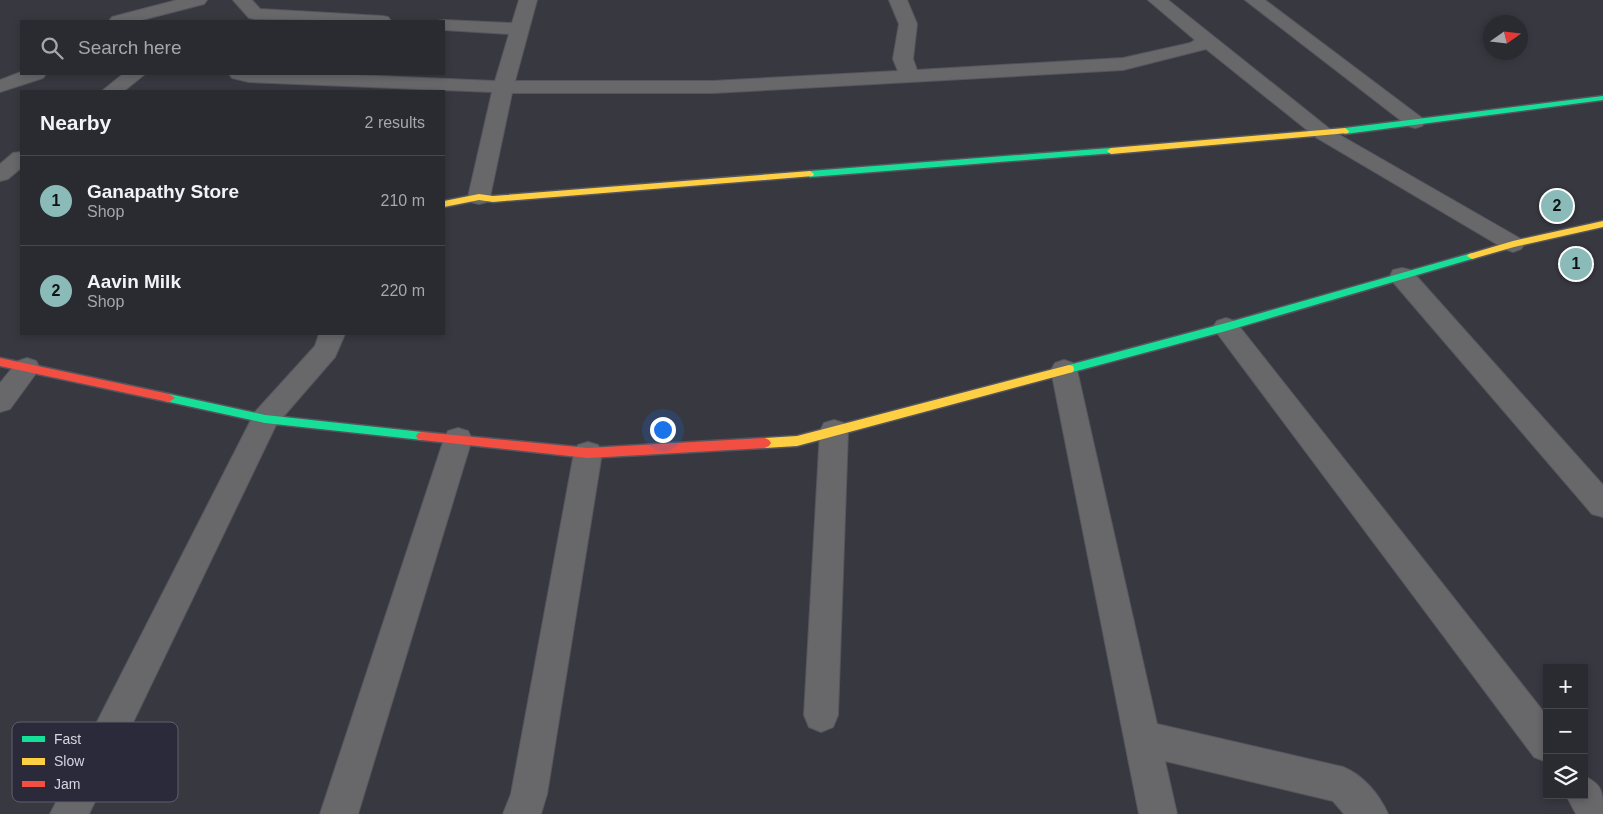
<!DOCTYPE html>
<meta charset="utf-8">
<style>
body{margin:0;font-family:Arial,sans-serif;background:#323239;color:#f1f3f6}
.controls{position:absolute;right:15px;bottom:15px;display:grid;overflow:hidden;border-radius:0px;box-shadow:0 2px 8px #0003}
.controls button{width:45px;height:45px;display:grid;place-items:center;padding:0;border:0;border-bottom:1px solid #46464d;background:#2a2a31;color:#f1f3f6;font:25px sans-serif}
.compass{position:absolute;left:1483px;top:15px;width:45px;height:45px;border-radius:50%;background:#2a2a31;box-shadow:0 2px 8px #0003;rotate:76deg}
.you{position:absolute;left:662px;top:429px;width:18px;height:18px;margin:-12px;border:4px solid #fff;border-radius:50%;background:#1a73e8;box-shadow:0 0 0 8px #1a73e833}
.badge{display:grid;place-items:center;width:32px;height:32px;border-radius:50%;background:#8bbbb9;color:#111;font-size:16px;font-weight:700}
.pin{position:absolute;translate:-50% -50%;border:2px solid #fff;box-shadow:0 1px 5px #0006}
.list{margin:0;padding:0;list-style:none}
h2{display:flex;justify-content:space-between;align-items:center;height:65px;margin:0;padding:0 20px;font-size:21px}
h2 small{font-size:16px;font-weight:400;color:#a5a7ab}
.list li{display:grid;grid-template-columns:32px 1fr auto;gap:15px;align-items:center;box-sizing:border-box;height:90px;padding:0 20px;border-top:1px solid #46464d}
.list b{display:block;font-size:19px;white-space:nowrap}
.list p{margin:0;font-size:16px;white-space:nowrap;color:#a5a7ab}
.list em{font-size:16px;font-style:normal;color:#a5a7ab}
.icon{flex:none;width:28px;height:28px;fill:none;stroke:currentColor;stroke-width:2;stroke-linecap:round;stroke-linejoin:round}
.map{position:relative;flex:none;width:1603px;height:814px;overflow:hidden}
.search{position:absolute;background:#2a2a31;box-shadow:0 2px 8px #0003;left:20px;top:20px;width:425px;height:55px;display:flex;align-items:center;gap:12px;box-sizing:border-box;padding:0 18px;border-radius:0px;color:#a5a7ab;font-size:19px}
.panel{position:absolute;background:#2a2a31;box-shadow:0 2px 8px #0003;left:20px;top:90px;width:425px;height:245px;border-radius:0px}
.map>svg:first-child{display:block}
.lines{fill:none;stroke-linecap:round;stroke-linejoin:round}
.street-casing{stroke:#55555d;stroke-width:2}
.fast-casing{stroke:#55555d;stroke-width:3}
.slow-casing{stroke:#55555d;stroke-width:3}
.jam-casing{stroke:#55555d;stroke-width:3}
.street{fill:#68686b;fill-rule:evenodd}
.fast{fill:#16e098;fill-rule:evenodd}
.slow{fill:#ffcf43;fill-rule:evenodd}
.jam{fill:#f24e42;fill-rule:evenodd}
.key{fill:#2b2a3a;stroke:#5e5e6c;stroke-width:1}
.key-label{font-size:14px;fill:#d6d6e1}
</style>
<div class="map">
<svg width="1603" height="814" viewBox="0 0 1603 814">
<rect width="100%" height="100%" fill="#383841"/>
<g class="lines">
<g class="street-casing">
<g id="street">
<polygon points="177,0 207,0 204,4 138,21 109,21 112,17"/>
<polygon points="233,0 252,0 260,9 382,16 388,17 391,21 255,19 249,18"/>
<polygon points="519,0 537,0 515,81 713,81 898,71 893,59 899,24 889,0 907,0 917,24 913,59 917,70 1123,58 1190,43 1195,40 1148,0 1168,0 1331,130 1521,239 1525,244 1521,249 1513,252 1505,249 1317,138 1206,49 1123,70 713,93 512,93 490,197 487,202 479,204 471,202 468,197 492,92 249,82 232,78 229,74 333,74 495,81 509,34 444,30 444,21 437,21 444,20 512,23"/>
<polygon points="1245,0 1265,0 1422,118 1425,122 1422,126 1415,128 1408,126"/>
<polygon points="21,72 46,74 43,78 0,92 0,80"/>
<polygon points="123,74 145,74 124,91 102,91"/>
<polygon points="21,152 21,168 8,179 0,181 0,164 13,153"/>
<polygon points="1402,268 1411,270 1603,485 1603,517 1592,514 1393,282 1390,276 1393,270"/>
<polygon points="1226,318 1235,321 1547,716 1547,762 1534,757 1217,333 1213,327 1217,321"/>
<polygon points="319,334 345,334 335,357 276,425 89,814 50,814 255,412 315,346"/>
<polygon points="27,358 36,361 40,368 10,409 0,412 0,383 18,361"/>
<path d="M1064,360L1073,363L1077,370L1157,724L1343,767C1363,775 1379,794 1388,814H1344L1333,801L1165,761L1177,814H1139L1051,370L1055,363Z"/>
<polygon points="834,420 844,423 848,431 838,715 833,727 821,732 809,727 804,715 820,431 824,423"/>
<polygon points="458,428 468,431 472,439 358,814 320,814 444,439 448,431"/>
<polygon points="588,442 598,445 602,453 547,794 541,814 503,814 511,794 574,453 578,445"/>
<path d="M1584,776C1603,785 1603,792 1603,814H1576L1566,795H1584Z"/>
</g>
</g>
<g class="fast-casing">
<g id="fast">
<polygon points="1603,96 1603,100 1345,134 1341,131 1345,128"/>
<polygon points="1111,148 1115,151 1114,153 810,177 806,174 810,171"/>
<polygon points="1472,253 1477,256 1475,258 1226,331 1069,373 1064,369 1069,365 1226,323"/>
<polygon points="169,394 265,415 422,432 426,433 428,436 426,439 422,440 265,423 165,401 163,398 165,395"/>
</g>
</g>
<g class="slow-casing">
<g id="slow">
<polygon points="1345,128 1349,131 1348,133 1111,154 1107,151 1111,148"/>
<polygon points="810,171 814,174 813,176 493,202 479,200 444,207 444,201 479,194 493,196"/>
<polygon points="1603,221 1603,227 1514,247 1472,259 1467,256 1469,254 1513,241"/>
<polygon points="1069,365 1073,366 1074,369 1073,372 797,446 765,448 761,446 759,443 761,440 765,438 797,436"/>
</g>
</g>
<g class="jam-casing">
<g id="jam">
<polygon points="0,358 169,394 175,398 169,402 0,366"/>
<polygon points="422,432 588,448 765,438 769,440 771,443 769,446 765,448 588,458 422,440 418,439 416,436 418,433"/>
</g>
</g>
<use href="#street" class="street"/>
<use href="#fast" class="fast"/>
<use href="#slow" class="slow"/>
<use href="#jam" class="jam"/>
</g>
<rect x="12" y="722" width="166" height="80" rx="8" class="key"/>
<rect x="22" y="736" width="23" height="6" fill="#16e098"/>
<rect x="22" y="758" width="23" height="7" fill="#ffcf43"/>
<rect x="22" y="781" width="23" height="6" fill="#f24e42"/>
<g class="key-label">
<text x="54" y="744">Fast</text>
<text x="54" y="766">Slow</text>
<text x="54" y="789">Jam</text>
</g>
</svg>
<div class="controls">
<button>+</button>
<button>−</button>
<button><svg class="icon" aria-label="layers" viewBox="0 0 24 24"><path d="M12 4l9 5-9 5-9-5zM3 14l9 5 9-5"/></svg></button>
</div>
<svg class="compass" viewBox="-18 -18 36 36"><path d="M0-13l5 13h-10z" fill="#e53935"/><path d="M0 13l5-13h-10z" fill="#a5a7ab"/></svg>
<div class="you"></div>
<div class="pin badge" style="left:1576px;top:264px">1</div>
<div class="pin badge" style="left:1557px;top:206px">2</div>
<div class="search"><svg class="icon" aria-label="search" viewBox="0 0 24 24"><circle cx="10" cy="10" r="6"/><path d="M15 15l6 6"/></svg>Search here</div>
<section class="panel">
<h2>Nearby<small>2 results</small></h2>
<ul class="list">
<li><span class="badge">1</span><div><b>Ganapathy Store</b><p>Shop</p></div><em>210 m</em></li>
<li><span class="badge">2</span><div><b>Aavin Milk</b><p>Shop</p></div><em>220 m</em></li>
</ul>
</section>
</div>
